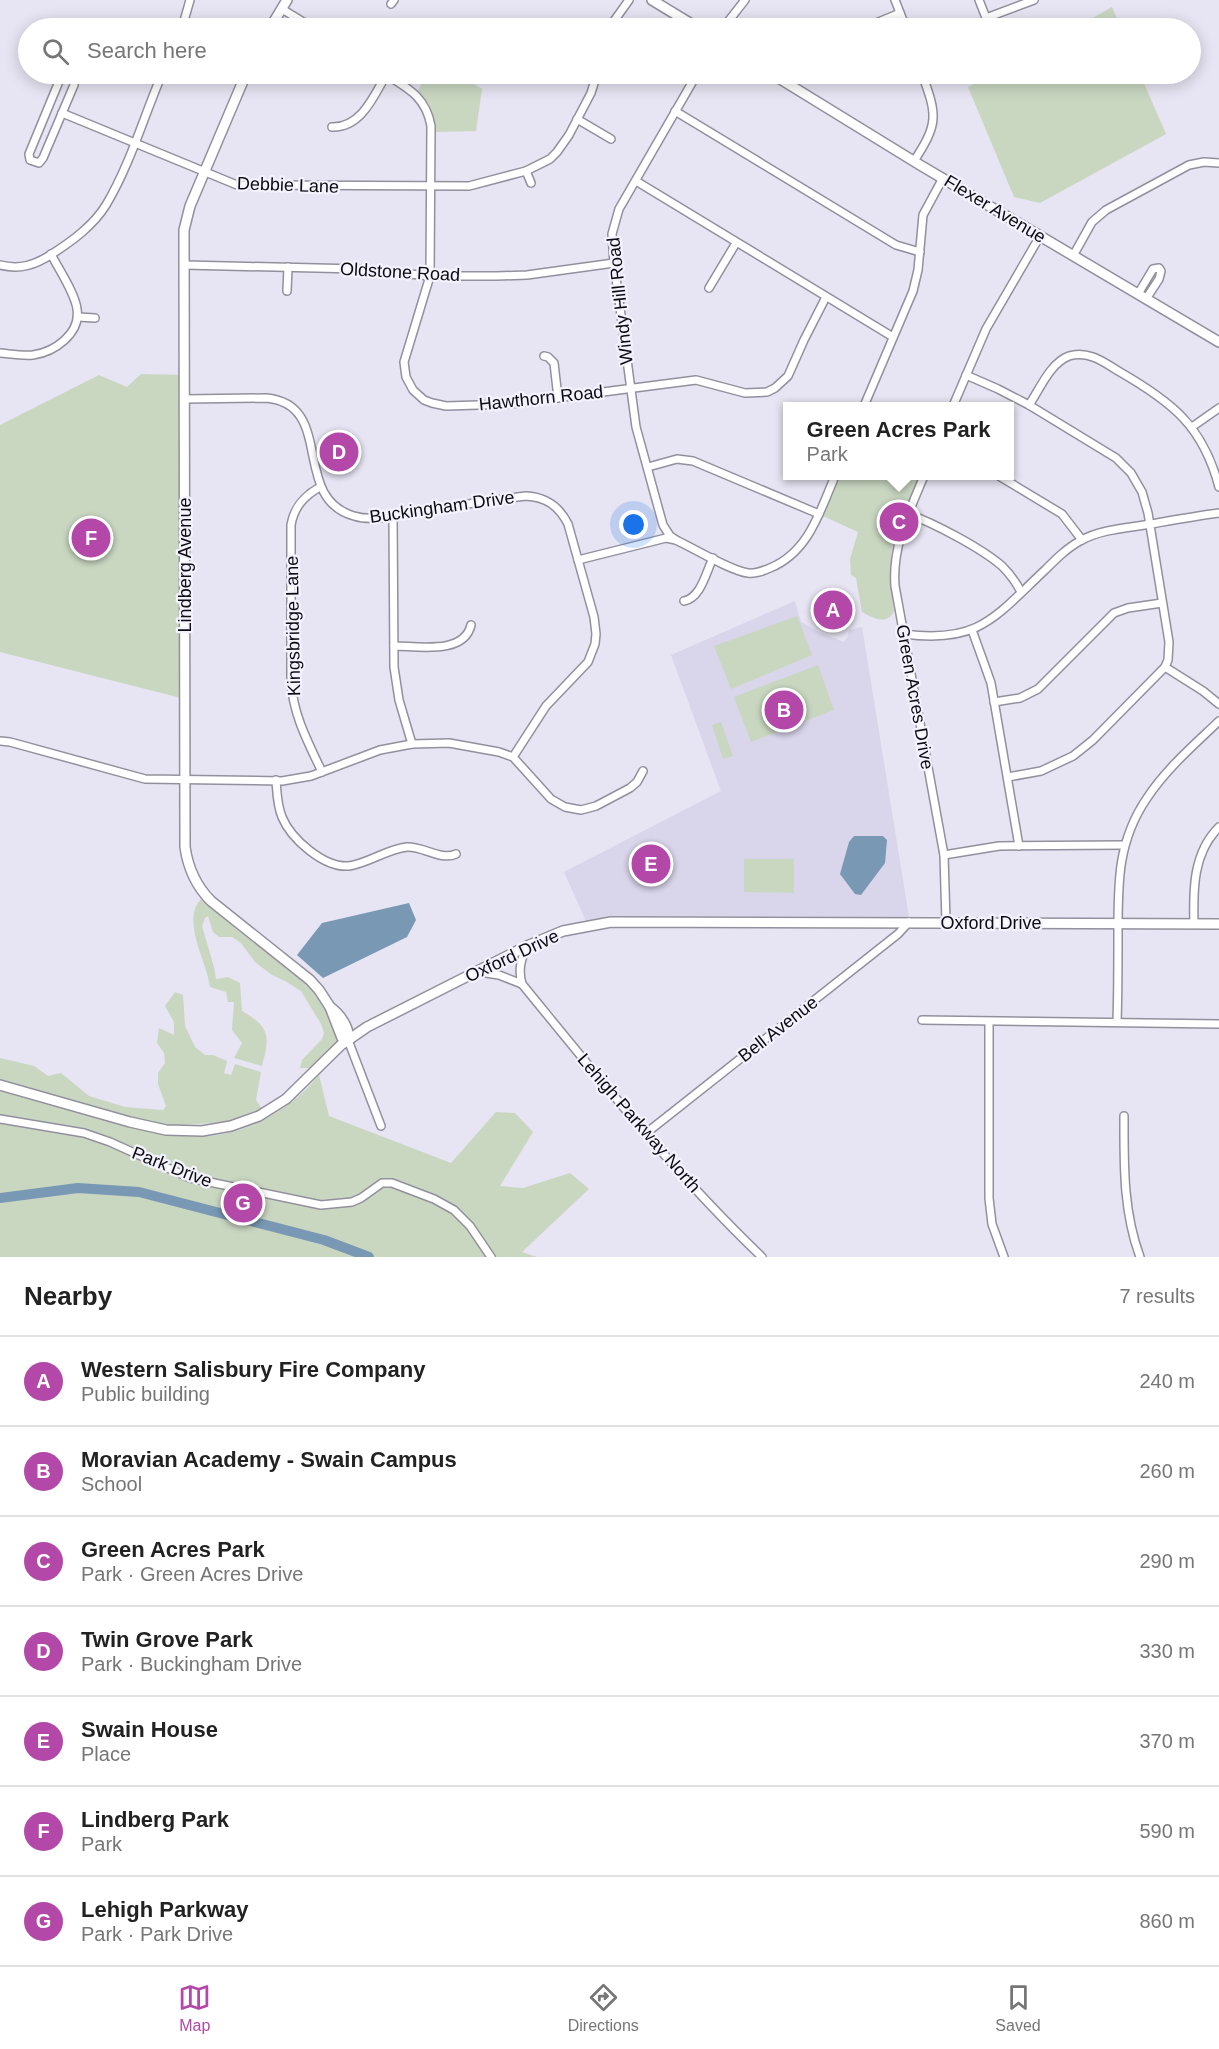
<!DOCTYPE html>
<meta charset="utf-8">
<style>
body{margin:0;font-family:Helvetica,sans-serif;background:#f2f2f2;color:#222}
.you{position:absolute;left:634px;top:525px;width:21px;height:21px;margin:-15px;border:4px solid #fff;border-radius:50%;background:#1a73e8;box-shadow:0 0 0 9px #1a73e833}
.badge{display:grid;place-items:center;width:39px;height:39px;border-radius:50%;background:#b348a8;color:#fff;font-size:20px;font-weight:700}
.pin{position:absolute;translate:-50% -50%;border:3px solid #fff;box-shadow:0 2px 6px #0006}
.popup{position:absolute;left:783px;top:402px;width:231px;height:78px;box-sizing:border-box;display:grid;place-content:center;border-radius:0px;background:#fff;filter:drop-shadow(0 2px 4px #0005);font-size:20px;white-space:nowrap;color:#767676}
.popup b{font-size:22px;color:#222}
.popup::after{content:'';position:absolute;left:50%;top:100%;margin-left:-12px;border:12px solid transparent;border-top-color:#fff}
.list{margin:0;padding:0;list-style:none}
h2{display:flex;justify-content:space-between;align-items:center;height:78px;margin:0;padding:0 24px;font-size:26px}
h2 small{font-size:20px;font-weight:400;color:#767676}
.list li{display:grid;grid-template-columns:39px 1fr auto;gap:18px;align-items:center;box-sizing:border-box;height:90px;padding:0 24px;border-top:2px solid #e0e0e0}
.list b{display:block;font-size:22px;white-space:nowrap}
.list p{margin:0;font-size:20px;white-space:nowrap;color:#767676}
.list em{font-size:20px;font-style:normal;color:#767676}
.icon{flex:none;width:33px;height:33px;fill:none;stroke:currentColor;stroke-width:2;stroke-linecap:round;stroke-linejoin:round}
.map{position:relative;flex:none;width:1219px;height:1257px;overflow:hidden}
.search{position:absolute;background:#fff;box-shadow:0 3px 15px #0003;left:18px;right:18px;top:18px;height:66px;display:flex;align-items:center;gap:15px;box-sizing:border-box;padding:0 21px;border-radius:33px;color:#767676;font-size:22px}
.sheet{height:708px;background:#fff}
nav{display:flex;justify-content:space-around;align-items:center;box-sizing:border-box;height:84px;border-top:2px solid #e0e0e0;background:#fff;font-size:16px;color:#767676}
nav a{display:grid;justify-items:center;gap:3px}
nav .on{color:#b348a8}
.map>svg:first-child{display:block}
.built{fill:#d9d5ea}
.green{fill:#c9d7c1}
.water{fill:#7998b3}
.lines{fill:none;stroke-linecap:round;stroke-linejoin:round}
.river{stroke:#7998b3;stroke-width:10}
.street-casing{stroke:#92909d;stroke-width:10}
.secondary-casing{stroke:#92909d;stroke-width:12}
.street{stroke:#fff;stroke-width:7}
.secondary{stroke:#fff;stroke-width:9}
.labels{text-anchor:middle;stroke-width:4.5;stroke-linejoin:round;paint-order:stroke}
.street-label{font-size:18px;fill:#0c0b0f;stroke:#f4f2fe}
</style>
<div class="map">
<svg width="1219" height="1257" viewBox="0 0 1219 1257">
<rect width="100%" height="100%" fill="#e7e4f3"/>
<polygon class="built" points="795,601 801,622 819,632 844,642 848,636 849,630 862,627 909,917 635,916 586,921 564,872 721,791 671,655"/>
<g class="green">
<polygon points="1112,7 1121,28 1075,28"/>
<polygon points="428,74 458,74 482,89 476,131 436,132 430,106 418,90"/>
<polygon points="994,74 1140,74 1166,134 1040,203 1014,197 968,87"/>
<polygon points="141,374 183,375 181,698 0,652 0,425 99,375 127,387"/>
<path d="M840,476H919L892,547L890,571L894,611C887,626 873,618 862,612L856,578L851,575L850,559L858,532L823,516Z"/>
<polygon points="797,616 812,655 731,689 714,646"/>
<polygon points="818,665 834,710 751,742 734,697"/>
<polygon points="721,722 733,756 723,759 712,725"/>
<polygon points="744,859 794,859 794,893 744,892"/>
<path d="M203,897L315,989L330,1018L338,1041L313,1068H300L302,1060L322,1039L324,1033L321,1024L301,991L285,981L272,975L255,962L241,943L232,937H219L213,932L208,916L205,918L202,926L214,967L216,979L228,977L240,983L242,1011C270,1027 270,1036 262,1066L234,1058L242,1043L232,1030L234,1002H228L226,992L210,987C207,961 179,918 203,897Z"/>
<polygon points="175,992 183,995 185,1026 195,1047 205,1055 213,1055 227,1061 224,1073 231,1075 235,1064 261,1072 256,1100 262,1109 229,1122 164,1126 0,1079 0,1058 34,1066 48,1076 61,1073 89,1096 125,1107 163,1110 166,1106 158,1084 158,1073 165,1063 164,1053 157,1043 159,1028 174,1035 174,1022 165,1006"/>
<path d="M319,1075L329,1116L451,1163L496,1112L515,1113L533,1132L500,1186L523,1188L570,1173L589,1189L522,1252L537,1257H0V1091C31,1099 62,1108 93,1116C134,1127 180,1142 223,1134C260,1127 296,1104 319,1075Z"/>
</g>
<g class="water">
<polygon points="854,836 883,836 887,840 885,863 861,895 855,894 840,874 849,842"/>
<polygon points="409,903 416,920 407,937 323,978 297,955 322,923"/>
</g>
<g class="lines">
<polyline class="river" points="0,1198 78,1188 139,1192 324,1240 369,1257"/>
<g class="street-casing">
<g id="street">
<polyline points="895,0 906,28"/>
<polyline points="979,0 990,28"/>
<polyline points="391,4 394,0"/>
<polyline points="282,9 313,28"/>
<polyline points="986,18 1034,0"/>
<polyline points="182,28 190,0"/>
<polyline points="609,28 629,0"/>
<polyline points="723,28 745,0"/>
<polyline points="864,28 900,13"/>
<path d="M385,74C408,88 426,97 431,126L430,276L404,362L406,377L413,390L424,400L432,403L446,406L510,404L696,380L745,393L767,392L775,388L788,376L804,340L826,297"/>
<polygon points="63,76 70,76 74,81 74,85 43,158 39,163 30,160 29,154 60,79"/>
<polyline points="675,111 896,245 920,252"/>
<polyline points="62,113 237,185 469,186 526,171 550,159 557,152 569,135 591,93 597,74"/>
<polyline points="577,119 611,139"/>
<path d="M332,127C361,128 374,96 386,75"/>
<path d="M914,161C939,123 937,115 922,74"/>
<polyline points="526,171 531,183"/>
<polyline points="636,181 893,337"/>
<polyline points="1073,256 1092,222 1106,210 1189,165 1204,162 1219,163"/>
<path d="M0,265C20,270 35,265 52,254C72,241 93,226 106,205C130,165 144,116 162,74"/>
<polyline points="185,265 358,269 430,276 497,276 527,275 614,263"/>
<polyline points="709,288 736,243"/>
<polyline points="287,291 288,267"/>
<polyline points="1138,294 1153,269 1159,268 1161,271 1159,279 1146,299"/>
<polyline points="78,317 95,318"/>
<path d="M0,353C11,354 22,356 33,355C54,352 81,334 77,309C75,293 59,270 51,254"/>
<polyline points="544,356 548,357 554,363 558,398"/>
<polyline points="966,375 998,389 1029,405 1116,458 1131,473 1142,492 1148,513 1169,642 1168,660 1165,667 1093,740 1073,756 1041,771 1008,777"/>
<path d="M185,399L266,398C336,404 290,498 354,516C373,522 398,515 417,512C454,506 490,500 526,496C546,497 559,506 568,524L594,617L596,634L595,644L588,662L546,706L513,757"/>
<path d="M1029,405C1040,389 1050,363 1069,356C1089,350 1105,363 1120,372C1172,402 1203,426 1219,487"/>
<polyline points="864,406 913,291 918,270 923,215 943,178"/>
<polyline points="953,406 986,329 1040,236"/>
<polyline points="1192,427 1219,408"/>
<polyline points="648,467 677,459 693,461 819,514"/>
<path d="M924,476C909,512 892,546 895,586L944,855L946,922"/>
<polyline points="999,476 1062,514 1082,540"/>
<path d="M320,487C304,496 294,507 291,525V681C293,715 308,742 322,772"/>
<path d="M908,514C934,523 981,548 1002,566C1010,574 1016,582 1021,592"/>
<polyline points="393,515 394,667 399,700 412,744"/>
<polyline points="676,540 670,536 663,525 636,427 614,263 612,234 619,209 697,74"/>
<path d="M578,560L666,538L676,540C693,548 731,571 748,573C756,574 763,571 770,568C809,552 820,511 835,476"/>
<path d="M684,601C701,598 706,572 713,558"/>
<polyline points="972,630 991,683 1019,846"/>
<path d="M904,634C979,644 995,617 1045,570C1056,559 1067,548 1080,541C1101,529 1128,528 1151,524C1174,520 1196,516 1219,513"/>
<path d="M394,646C418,646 464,655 471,625"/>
<polyline points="1165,667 1203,691 1219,704"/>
<polyline points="994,702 1020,698 1038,689 1114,613 1128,608 1162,603"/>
<polyline points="0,741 10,742 145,779 282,781 311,776 380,750 412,744 449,743 499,752 513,757 551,799 565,807 581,810 596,806 630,788 637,782 643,771"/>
<path d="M276,780C277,793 277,805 282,817C291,839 324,868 349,866C369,863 387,849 407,847C423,846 441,861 456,854"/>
<polyline points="944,855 999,846 1124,845"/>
<path d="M1194,924C1193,889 1193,853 1219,827"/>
<path d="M526,947C521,960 518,970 522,984C599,1078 674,1173 762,1257"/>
<polyline points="479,972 499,975 522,984"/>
<polyline points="922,1020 1219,1024"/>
<polyline points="989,1022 989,1198 992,1224 1004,1257"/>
<path d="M1117,1022C1118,993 1118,964 1118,935C1118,884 1117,842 1147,798C1166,769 1194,745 1219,721"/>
<polyline points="348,1040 381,1126"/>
<path d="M1124,1116C1124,1165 1123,1211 1140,1257"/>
<polyline points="0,1119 84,1133 110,1142 190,1178 321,1205 352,1202 361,1198 382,1183 392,1183 434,1199 454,1210 470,1226 491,1257"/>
<polyline points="645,1134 898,934 909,922"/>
</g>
</g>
<g class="secondary-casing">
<g id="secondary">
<polyline points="652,0 698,28"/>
<polyline points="270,28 287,0"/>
<path d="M246,74L190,206L184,230L185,847C188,868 196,886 211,901L310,980L319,990L330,1007"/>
<polyline points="772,74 920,165 1219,342"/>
<path d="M330,1007C340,1014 350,1028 348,1040L342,1038Z"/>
<polyline points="0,1085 130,1122 166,1130 202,1131 231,1126 259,1116 286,1099 341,1045 367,1027 527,946 563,931 611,922 1219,924"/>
</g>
</g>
<use href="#street" class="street"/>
<use href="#secondary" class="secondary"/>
</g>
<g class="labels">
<g class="street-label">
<text transform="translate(288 185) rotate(2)" y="6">Debbie Lane</text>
<text transform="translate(995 209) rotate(31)" y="6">Flexer Avenue</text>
<text transform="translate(400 272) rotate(3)" y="6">Oldstone Road</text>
<text transform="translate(620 301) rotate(-96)" y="6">Windy Hill Road</text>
<text transform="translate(541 398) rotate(-6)" y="6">Hawthorn Road</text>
<text transform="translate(442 507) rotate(-8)" y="6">Buckingham Drive</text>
<text transform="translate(185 565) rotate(-90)" y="6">Lindberg Avenue</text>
<text transform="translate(293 626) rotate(-91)" y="6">Kingsbridge Lane</text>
<text transform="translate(915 697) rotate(80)" y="6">Green Acres Drive</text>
<text x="991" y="929">Oxford Drive</text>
<text transform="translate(512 956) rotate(-25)" y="6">Oxford Drive</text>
<text transform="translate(778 1029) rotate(-38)" y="6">Bell Avenue</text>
<text transform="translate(639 1123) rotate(49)" y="6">Lehigh Parkway North</text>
<text transform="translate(172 1167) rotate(21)" y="6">Park Drive</text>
</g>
</g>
</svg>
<div class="you"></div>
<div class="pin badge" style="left:833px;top:610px">A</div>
<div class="pin badge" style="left:784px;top:710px">B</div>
<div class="pin badge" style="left:899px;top:522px">C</div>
<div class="popup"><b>Green Acres Park</b>Park</div>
<div class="pin badge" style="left:339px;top:452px">D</div>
<div class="pin badge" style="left:651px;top:864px">E</div>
<div class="pin badge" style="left:91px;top:538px">F</div>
<div class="pin badge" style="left:243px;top:1203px">G</div>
<div class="search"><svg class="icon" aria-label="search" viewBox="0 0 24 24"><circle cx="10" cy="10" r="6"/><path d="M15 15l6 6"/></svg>Search here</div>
</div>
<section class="sheet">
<h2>Nearby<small>7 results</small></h2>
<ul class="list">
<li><span class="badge">A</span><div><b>Western Salisbury Fire Company</b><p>Public building</p></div><em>240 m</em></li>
<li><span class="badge">B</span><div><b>Moravian Academy - Swain Campus</b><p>School</p></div><em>260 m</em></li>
<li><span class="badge">C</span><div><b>Green Acres Park</b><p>Park · Green Acres Drive</p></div><em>290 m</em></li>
<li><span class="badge">D</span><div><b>Twin Grove Park</b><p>Park · Buckingham Drive</p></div><em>330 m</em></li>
<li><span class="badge">E</span><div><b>Swain House</b><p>Place</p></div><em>370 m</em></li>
<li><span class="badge">F</span><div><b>Lindberg Park</b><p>Park</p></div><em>590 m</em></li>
<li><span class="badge">G</span><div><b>Lehigh Parkway</b><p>Park · Park Drive</p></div><em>860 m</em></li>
</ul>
</section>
<nav>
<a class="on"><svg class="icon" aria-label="map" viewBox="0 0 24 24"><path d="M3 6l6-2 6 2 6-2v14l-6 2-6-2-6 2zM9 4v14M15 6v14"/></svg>Map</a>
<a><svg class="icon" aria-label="directions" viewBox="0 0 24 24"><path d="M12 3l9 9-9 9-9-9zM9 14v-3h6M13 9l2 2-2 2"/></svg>Directions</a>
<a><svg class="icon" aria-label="saved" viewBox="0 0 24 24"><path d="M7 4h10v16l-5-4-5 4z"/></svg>Saved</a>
</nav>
